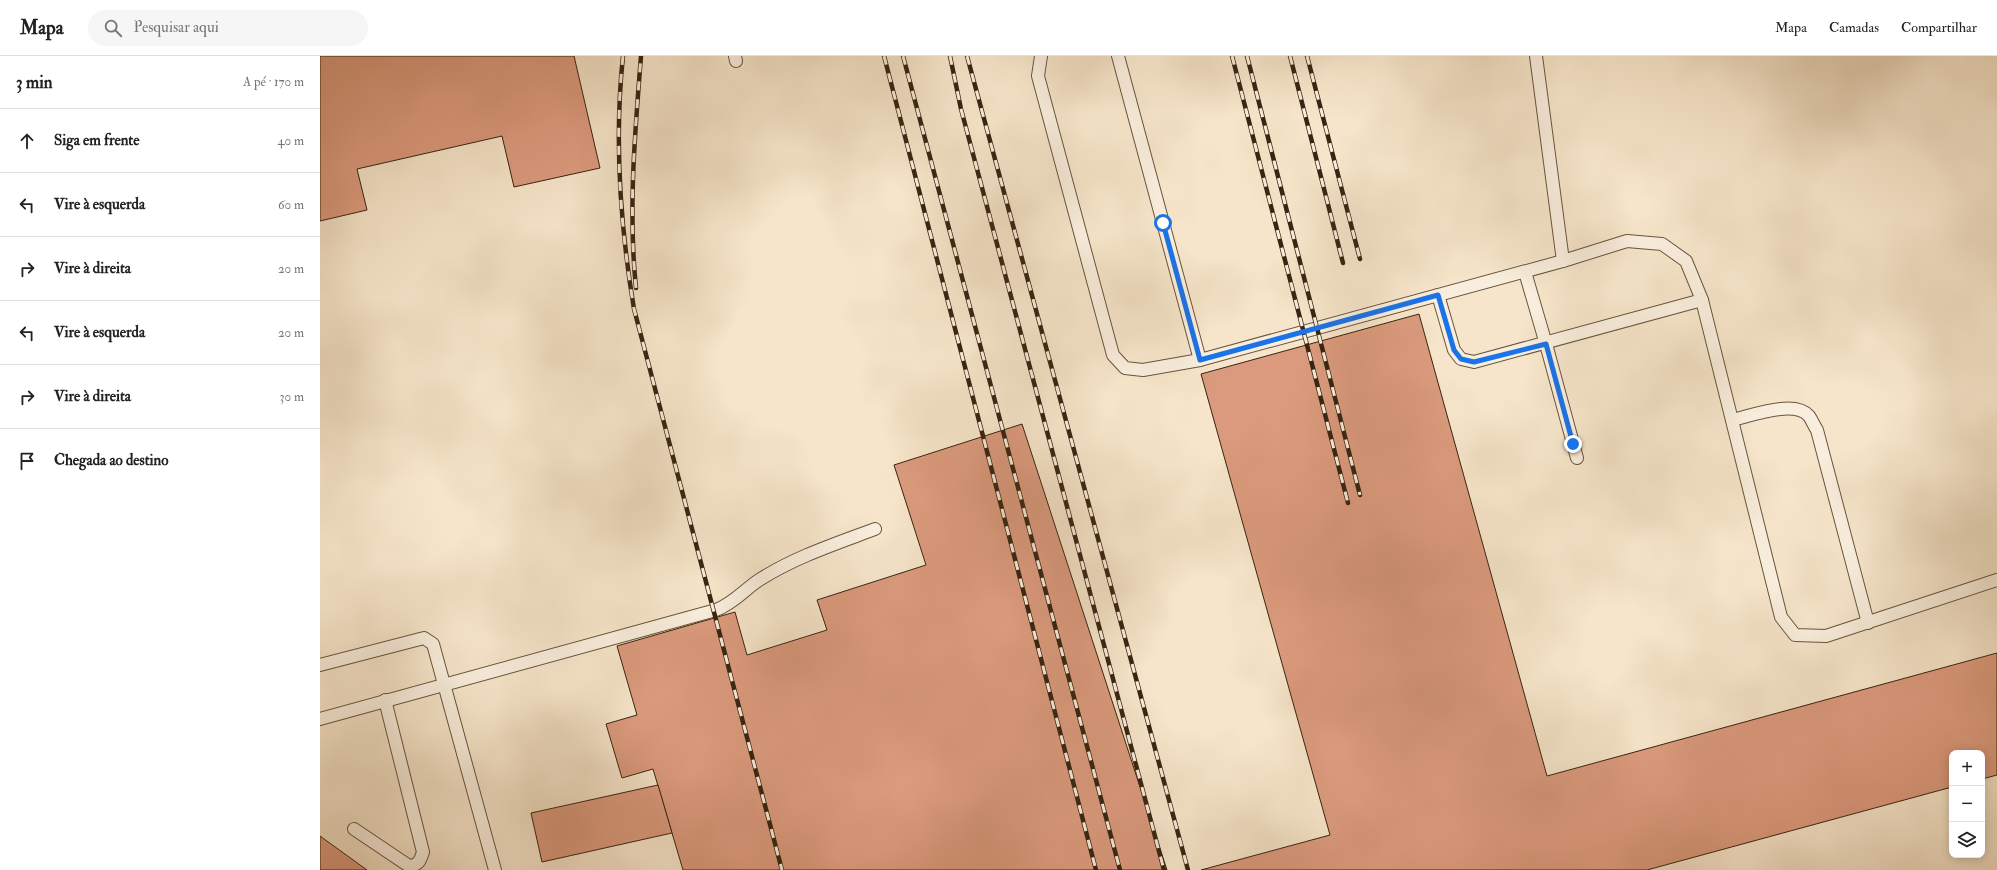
<!DOCTYPE html>
<html lang="pt">
<meta charset="utf-8">
<style>
body{margin:0;font-family:"IM FELL Double Pica",serif;background:#f6f6f6;color:#222}
.controls{position:absolute;right:12px;bottom:12px;display:grid;overflow:hidden;border-radius:8px;box-shadow:0 2px 10px #0003}
.controls button{width:36px;height:36px;display:grid;place-items:center;padding:0;border:0;border-bottom:1px solid #e0e0e0;background:#fff;color:#222;font:20px sans-serif}
.stop{position:absolute;width:12px;height:12px;margin:-9px;border:3px solid #1a73e8;border-radius:50%;background:#fff}
.stop.end{background:#1a73e8;border-color:#fff;box-shadow:0 1px 4px #0008}
.list{margin:0;padding:0;list-style:none}
h2{display:flex;justify-content:space-between;align-items:center;height:52px;margin:0;padding:0 16px;font-size:17px}
h2 small{font-size:13px;font-weight:400;color:#767676}
.list li{display:grid;grid-template-columns:26px 1fr auto;gap:12px;align-items:center;box-sizing:border-box;height:64px;padding:0 16px;border-top:1px solid #e0e0e0}
.list b{display:block;font-size:15px;white-space:nowrap}
.list em{font-size:13px;font-style:normal;color:#767676}
.icon{flex:none;width:22px;height:22px;fill:none;stroke:currentColor;stroke-width:2;stroke-linecap:round;stroke-linejoin:round}
.map{position:relative;flex:none;width:1677px;height:814px;overflow:hidden}
header{display:flex;align-items:center;gap:24px;box-sizing:border-box;height:56px;padding:0 20px;background:#fff;border-bottom:1px solid #e0e0e0}
header strong{font-size:19px}
nav{display:flex;gap:22px;margin-inline-start:auto;font-size:14px}
.search{width:280px;height:36px;background:#f6f6f6;display:flex;align-items:center;gap:10px;box-sizing:border-box;padding:0 14px;border-radius:22px;color:#767676;font-size:15px}
main{display:flex}
aside{flex:1;background:#fff}
.map>svg:first-child{display:block}
.building{fill:#db9a7d;stroke:#382410}
.lines{fill:none;stroke-linecap:round;stroke-linejoin:round}
.service-casing{stroke:#68543e;stroke-width:14}
.service{stroke:#f9eedd;stroke-width:12}
.rail-casing{stroke:#382410;stroke-width:4.5}
.rail{stroke:#f9eedd;stroke-width:3;stroke-dasharray:9;stroke-linecap:butt}
.route{stroke:#1a73e8;stroke-width:5}
</style>
<header>
<strong>Mapa</strong>
<div class="search"><svg class="icon" aria-label="search" viewBox="0 0 24 24"><circle cx="10" cy="10" r="6"/><path d="M15 15l6 6"/></svg>Pesquisar aqui</div>
<nav><a>Mapa</a><a>Camadas</a><a>Compartilhar</a></nav>
</header>
<main>
<aside>
<h2>3 min<small>A pé · 170 m</small></h2>
<ul class="list">
<li><svg class="icon" aria-label="ahead" viewBox="0 0 24 24"><path d="M12 20V5M6 11l6-6 6 6"/></svg><div><b>Siga em frente</b></div><em>40 m</em></li>
<li><svg class="icon" aria-label="left" viewBox="0 0 24 24"><path d="M17 20v-9H6M10 6l-5 5 5 5"/></svg><div><b>Vire à esquerda</b></div><em>60 m</em></li>
<li><svg class="icon" aria-label="right" viewBox="0 0 24 24"><path d="M7 20v-9h11M14 6l5 5-5 5"/></svg><div><b>Vire à direita</b></div><em>20 m</em></li>
<li><svg class="icon" aria-label="left" viewBox="0 0 24 24"><path d="M17 20v-9H6M10 6l-5 5 5 5"/></svg><div><b>Vire à esquerda</b></div><em>20 m</em></li>
<li><svg class="icon" aria-label="right" viewBox="0 0 24 24"><path d="M7 20v-9h11M14 6l5 5-5 5"/></svg><div><b>Vire à direita</b></div><em>30 m</em></li>
<li><svg class="icon" aria-label="arrive" viewBox="0 0 24 24"><path d="M6 21V4h12l-3 4 3 4H6"/></svg><div><b>Chegada ao destino</b></div></li>
</ul>
</aside>
<div class="map">
<svg width="1677" height="814" viewBox="0 0 1677 814">
<rect width="100%" height="100%" fill="#f6e5ca"/>
<filter id="stains"><feTurbulence type="fractalNoise" baseFrequency=".005" numOctaves="4"/><feColorMatrix values="0 0 0 0 .2 0 0 0 0 .09 0 0 0 0 .02 0 0 0 .5 -.17"/></filter>
<radialGradient id="worn" r=".72"><stop offset=".6" stop-color="#630" stop-opacity="0"/><stop offset="1" stop-color="#630" stop-opacity=".3"/></radialGradient>
<g class="building">
<polygon points="0,0 254,0 280,112 194,131 182,80 37,113 47,154 0,165"/>
<polygon points="1099,258 1227,720 1677,597 1677,719 1662,723 1662,697 1632,697 1632,731 1327,814 881,814 1010,779 881,318"/>
<polygon points="702,368 847,814 363,814 333,713 302,722 286,668 317,659 297,590 415,556 427,599 507,574 497,544 606,509 574,409"/>
<polygon points="338,729 352,777 222,806 211,757"/>
<polygon points="0,780 47,814 0,814"/>
</g>
<g class="lines">
<g class="service-casing">
<g id="service">
<polyline points="415,0 416,5"/>
<polyline points="721,0 718,20 793,299 805,312 823,314 880,304 1243,205 1307,185 1342,188 1366,205 1382,244 1461,561 1475,579 1506,580 1677,524"/>
<polyline points="798,0 880,304"/>
<polyline points="1216,0 1243,205"/>
<polyline points="1205,216 1226,288 1257,402"/>
<polyline points="1118,239 1134,294 1141,303 1154,306 1382,244"/>
<path d="M1412,364C1431,360 1474,343 1489,360C1492,364 1494,370 1497,374L1548,567"/>
<polyline points="0,609 104,582 113,588 175,814"/>
<path d="M0,663L396,554C414,547 424,534 439,524C475,501 515,488 555,473"/>
<path d="M34,773L89,810C99,809 100,805 103,796L65,644"/>
</g>
</g>
<use href="#service" class="service"/>
<g class="rail-casing">
<g id="rail">
<path d="M303,0C294,85 300,169 314,253L462,814"/>
<polyline points="564,0 776,814"/>
<polyline points="583,0 800,814"/>
<polyline points="630,0 641,53 844,814"/>
<polyline points="647,0 868,814"/>
<polyline points="912,0 1028,447"/>
<polyline points="927,0 1040,439"/>
<polyline points="970,0 1023,207"/>
<polyline points="987,0 1040,203"/>
<path d="M316,232C308,154 315,77 321,0"/>
</g>
</g>
<use href="#rail" class="rail"/>
</g>
<g class="lines">
<polyline class="route" points="843,167 880,304 1118,239 1134,294 1141,303 1154,306 1226,288 1253,388"/>
</g>
<rect width="100%" height="100%" filter="url(#stains)"/>
<rect width="100%" height="100%" fill="url(#worn)"/>
</svg>
<div class="controls">
<button>+</button>
<button>−</button>
<button><svg class="icon" aria-label="layers" viewBox="0 0 24 24"><path d="M12 4l9 5-9 5-9-5zM3 14l9 5 9-5"/></svg></button>
</div>
<div class="stop" style="left:843px;top:167px"></div>
<div class="stop end" style="left:1253px;top:388px"></div>
</div>
</main>
